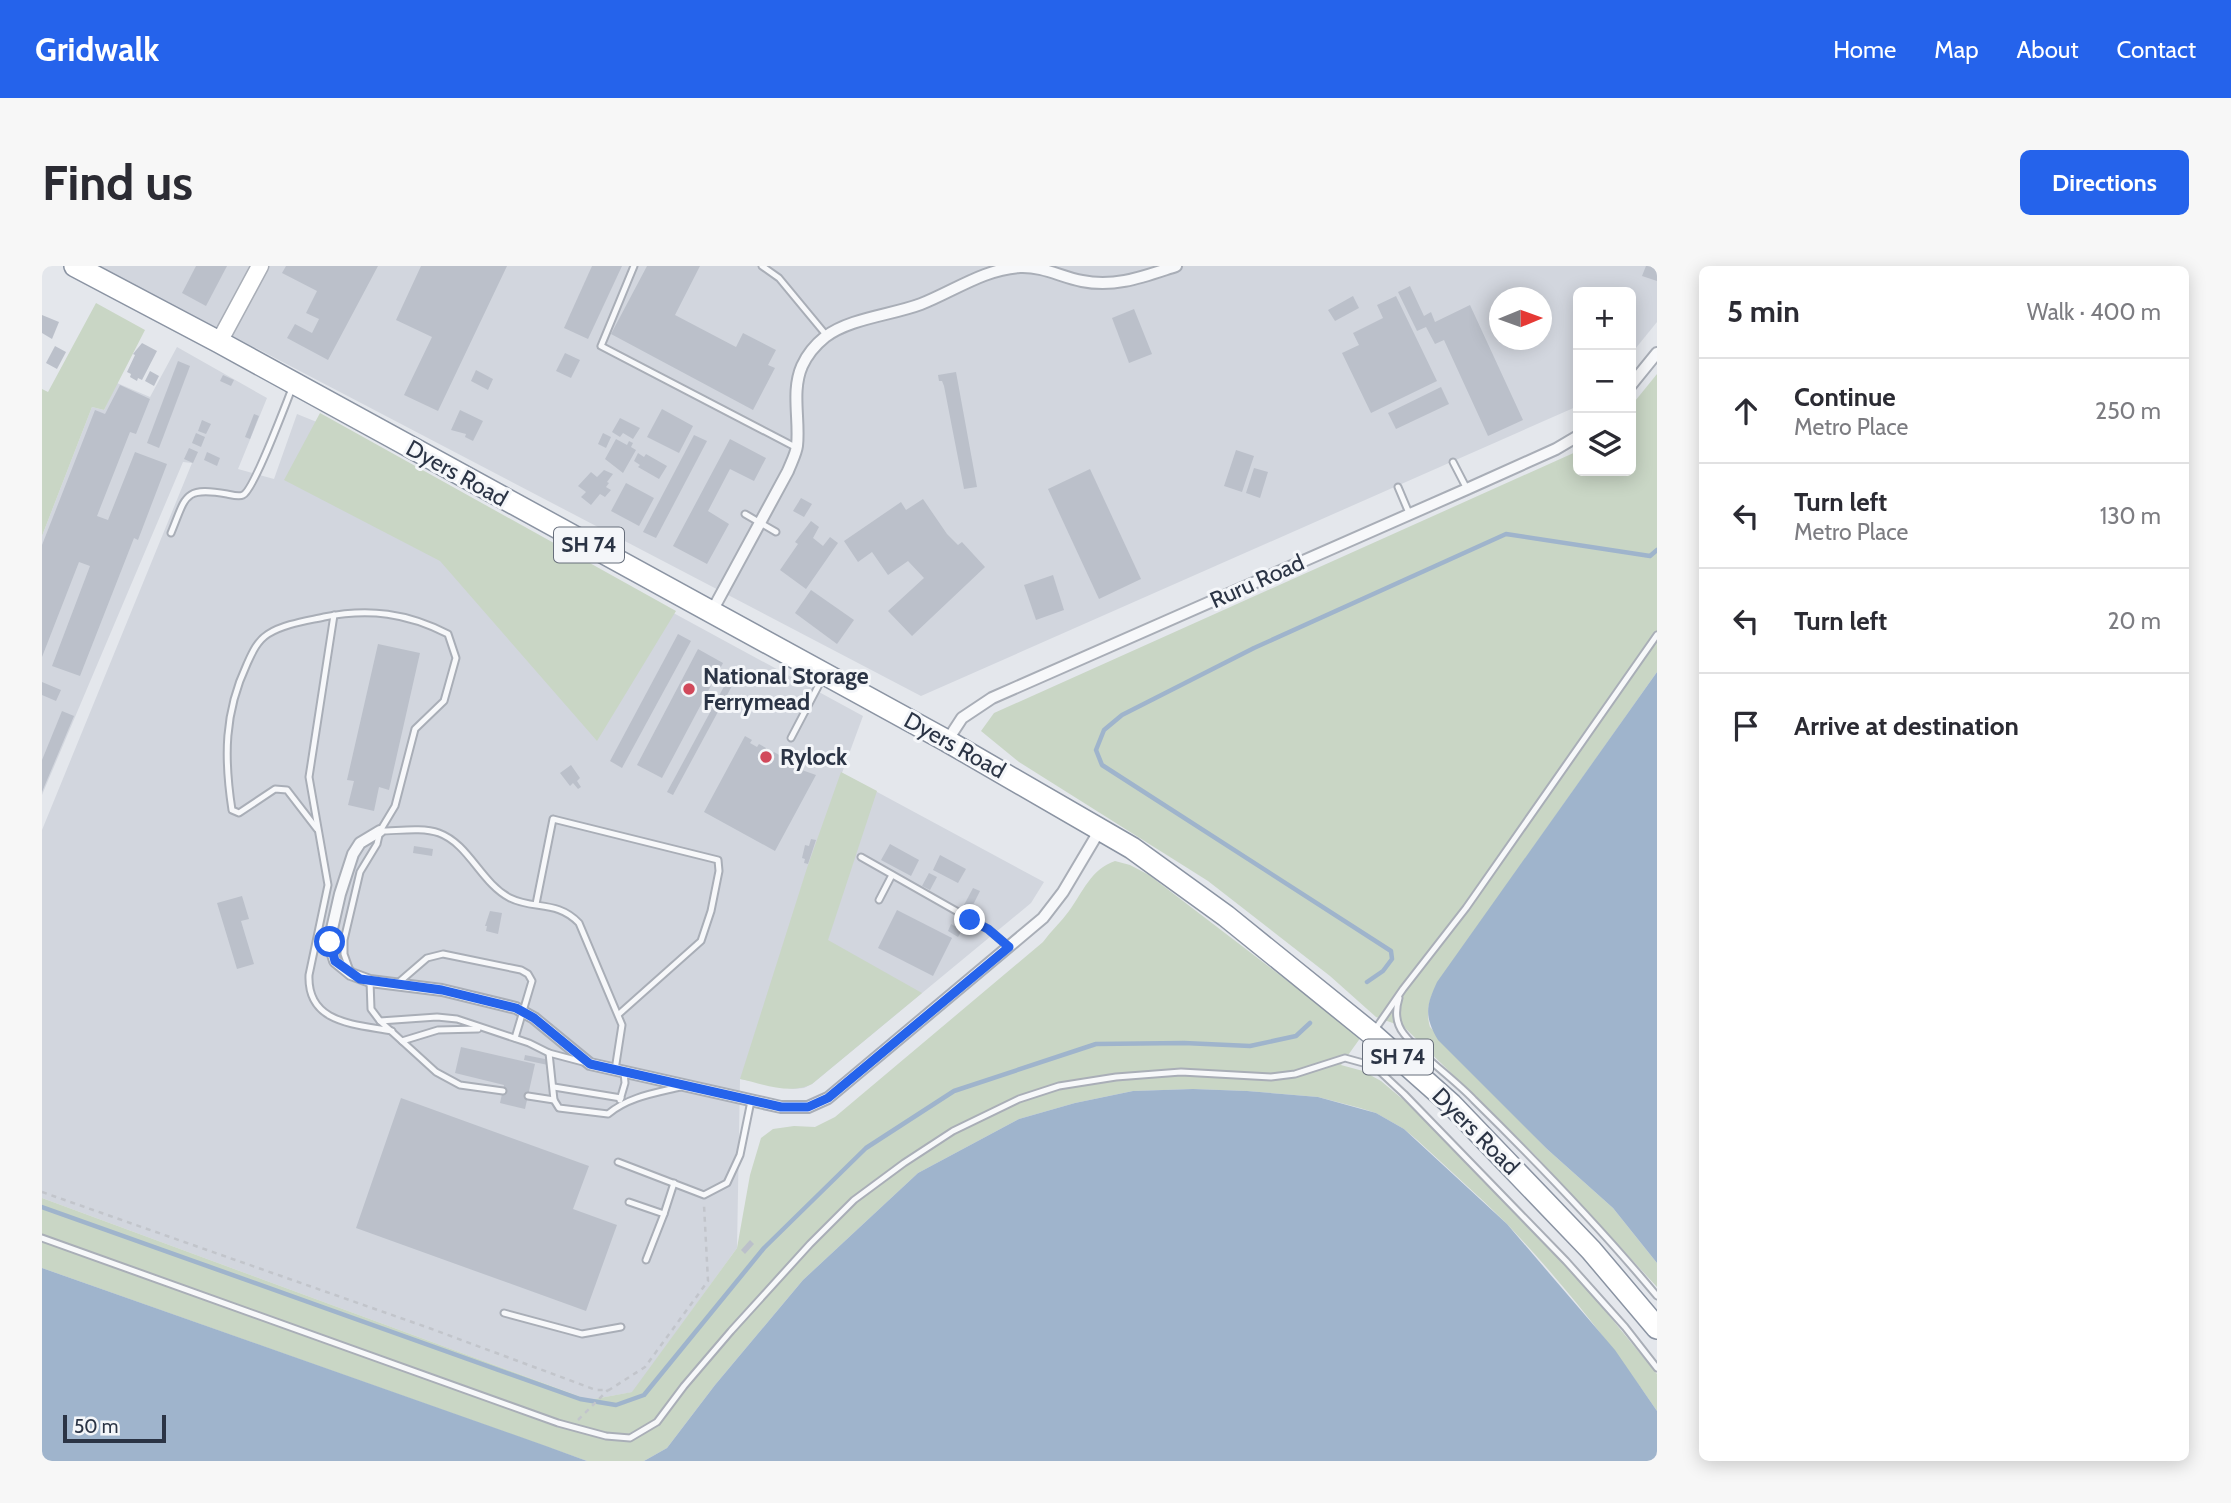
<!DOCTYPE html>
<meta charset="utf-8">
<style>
body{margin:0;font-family:Cabin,sans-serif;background:#f7f7f7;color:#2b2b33}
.controls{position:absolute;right:21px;top:21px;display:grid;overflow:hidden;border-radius:10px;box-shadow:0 4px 18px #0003}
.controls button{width:63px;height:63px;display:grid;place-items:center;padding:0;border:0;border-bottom:2px solid #e1e1e2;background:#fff;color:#2b2b33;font:35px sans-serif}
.compass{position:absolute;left:1447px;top:21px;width:63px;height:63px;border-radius:50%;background:#fff;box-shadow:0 4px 18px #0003;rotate:89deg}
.scale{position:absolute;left:21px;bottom:18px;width:103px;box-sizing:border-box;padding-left:7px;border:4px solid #2b3445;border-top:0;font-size:19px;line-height:24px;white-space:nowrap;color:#2b3445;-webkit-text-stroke:5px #f4f6f9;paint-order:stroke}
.stop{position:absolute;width:21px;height:21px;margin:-16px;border:5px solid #2563eb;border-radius:50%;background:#fff}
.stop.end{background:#2563eb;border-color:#fff;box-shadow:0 2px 7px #0008}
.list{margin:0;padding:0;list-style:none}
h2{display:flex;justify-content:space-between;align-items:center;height:91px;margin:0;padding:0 28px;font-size:30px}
h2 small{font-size:23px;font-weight:400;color:#7c7c81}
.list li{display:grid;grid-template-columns:46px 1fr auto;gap:21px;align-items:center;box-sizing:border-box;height:105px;padding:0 28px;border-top:2px solid #e1e1e2}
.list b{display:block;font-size:26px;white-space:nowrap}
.list p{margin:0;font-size:23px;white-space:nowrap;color:#7c7c81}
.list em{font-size:23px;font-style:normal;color:#7c7c81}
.icon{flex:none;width:38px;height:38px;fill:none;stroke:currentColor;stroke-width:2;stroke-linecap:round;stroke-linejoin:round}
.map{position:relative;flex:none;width:1615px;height:1195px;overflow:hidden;border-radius:10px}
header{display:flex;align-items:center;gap:42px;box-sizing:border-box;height:98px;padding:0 35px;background:#2563eb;color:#fff}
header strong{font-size:33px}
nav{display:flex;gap:38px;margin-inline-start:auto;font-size:24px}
.intro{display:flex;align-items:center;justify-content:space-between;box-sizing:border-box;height:168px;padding:0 42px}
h1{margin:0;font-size:49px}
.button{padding:18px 32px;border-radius:10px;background:#2563eb;color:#fff;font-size:24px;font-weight:700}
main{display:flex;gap:42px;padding:0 42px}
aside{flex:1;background:#fff;border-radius:10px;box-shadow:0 4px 18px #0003}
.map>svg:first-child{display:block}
.built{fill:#d2d6de;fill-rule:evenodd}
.green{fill:#c9d6c5}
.water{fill:#9fb4cc}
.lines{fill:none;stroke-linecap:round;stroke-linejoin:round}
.stream{stroke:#9fb4cc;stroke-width:4.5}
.building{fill:#bbc0ca}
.lane-casing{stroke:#a9aeb7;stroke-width:9}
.street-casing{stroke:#a9aeb7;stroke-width:14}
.secondary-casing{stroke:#a9aeb7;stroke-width:19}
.highway-casing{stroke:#8b94a3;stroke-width:24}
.path{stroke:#c2c5cb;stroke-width:2.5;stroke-dasharray:5 5;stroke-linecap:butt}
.lane{stroke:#f7f8fa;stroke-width:5}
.street{stroke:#f7f8fa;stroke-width:10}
.secondary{stroke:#fff;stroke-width:16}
.highway{stroke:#fff;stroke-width:21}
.route{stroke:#2563eb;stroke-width:9}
.poi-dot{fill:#d1495b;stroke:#f4f6f9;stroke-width:2.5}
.labels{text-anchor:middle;stroke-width:6;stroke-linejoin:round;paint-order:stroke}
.shield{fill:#f4f6f9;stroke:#676e7b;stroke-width:2}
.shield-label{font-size:21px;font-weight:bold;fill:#2b3445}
.street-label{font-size:23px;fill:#2b3445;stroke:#f4f6f9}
.poi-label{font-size:23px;font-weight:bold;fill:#2b3445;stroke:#f4f6f9;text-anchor:start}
</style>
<header>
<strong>Gridwalk</strong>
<nav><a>Home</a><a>Map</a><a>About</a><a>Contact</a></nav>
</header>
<div class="intro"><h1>Find us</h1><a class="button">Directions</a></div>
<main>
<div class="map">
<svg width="1615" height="1195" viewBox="0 0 1615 1195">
<rect width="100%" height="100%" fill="#e4e7ec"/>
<g class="built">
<path d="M57,0H1615V56L1589,88V26H1536V140L879,430ZM1458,32H1500V74H1458Z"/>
<polygon points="135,81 225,132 196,203 232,213 255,148 297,165 821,450 800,507 1002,616 989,637 770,818 762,822 751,823 698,813 695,982 591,1126 547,1134 0,932 0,564 150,197 141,196 0,529 0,270 50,141 62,144 75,117 108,131"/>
</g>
<g class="green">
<polygon points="54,37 103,64 62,144 50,141 0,270 0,123 6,126"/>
<path d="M1615,108V406L1396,716C1388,731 1383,744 1388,761L1505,883L1571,942L1615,997V1021L1494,890L1362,761L1334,751L1288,710L1166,615L977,496L939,465L952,447L1536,185V205H1589V140Z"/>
<polygon points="278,147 634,345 555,475 398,295 242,214"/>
<path d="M799,506L835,525L786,674L880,727L770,818C748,829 721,818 698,813L765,602Z"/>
<path d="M1073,595L1088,599L1107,609L1319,771L1299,799L1321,805L1339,815L1364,836L1398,869L1528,1002L1615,1108V1145C1570,1079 1520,1016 1465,958C1436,929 1405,902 1375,874L1362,863L1334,847L1318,842L1276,831L1205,825L1151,823L1091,825L1033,837L977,853L876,907L761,1014L673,1119L625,1182L602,1195H545L0,1002V932L547,1134L590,1126L695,982L708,909L719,872L731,863L752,860L773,861L793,851L1001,676C1009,665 1019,656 1027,645C1041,626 1049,603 1073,595Z"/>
</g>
<g class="water">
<path d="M1615,406V997L1571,942L1505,883L1396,774C1382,750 1384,740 1395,716Z"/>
<polygon points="1151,823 1205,825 1276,831 1334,847 1362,863 1465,958 1573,1084 1615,1145 1615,1195 602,1195 625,1182 673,1119 761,1014 876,907 977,853 1033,837 1091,825"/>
<polygon points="0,1002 504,1180 545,1195 0,1195"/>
</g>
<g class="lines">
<g class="stream">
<polyline points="1325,716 1341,705 1350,693 1349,685 1060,499 1054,484 1062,464 1080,449 1212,382 1464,268 1608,290 1615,284"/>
<polyline points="0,941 538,1133 574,1139 602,1129 722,982 824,882 912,825 1054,778 1142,777 1208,780 1254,770 1268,757"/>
</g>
</g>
<g class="building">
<polygon points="154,0 185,0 164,40 140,27"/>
<polygon points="244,0 336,0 286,94 245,72 253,58 270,67 277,53 264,47 275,25 240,7"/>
<polygon points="379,0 465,0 396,145 362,129 390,71 354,54"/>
<polygon points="550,0 580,0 546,73 522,62"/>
<polygon points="605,0 658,0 633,49 694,81 701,67 734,84 726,99 733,102 711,144 569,68"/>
<polygon points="1604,0 1615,0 1615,15 1600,10"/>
<polygon points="1368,20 1382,50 1389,46 1393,56 1428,39 1481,154 1446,170 1402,74 1393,78 1384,61 1375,65 1356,26"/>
<polygon points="1311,30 1317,42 1293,55 1286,44"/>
<polygon points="1354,30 1395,115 1329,147 1300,87 1317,79 1311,67 1341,52 1335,39"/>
<polygon points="1092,43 1110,88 1087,97 1070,52"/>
<polygon points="0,49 17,56 10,73 0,67"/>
<polygon points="100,77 115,85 100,114 96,112 95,115 88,111 89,108 85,106 93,89 91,88"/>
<polygon points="13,80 24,86 15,103 4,97"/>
<polygon points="523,87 538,94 529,112 514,105"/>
<polygon points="136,95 148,100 117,182 105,177"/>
<polygon points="434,104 451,113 446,124 429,115"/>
<polygon points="108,105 117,110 112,120 103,115"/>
<polygon points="914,106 935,221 922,223 902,120 900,115 897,115 896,109"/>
<polygon points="181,109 192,114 189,120 178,115"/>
<polygon points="78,119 108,133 94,168 88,166 55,250 66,254 93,186 125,198 96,274 92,272 38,410 10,400 48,300 37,296 0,391 0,279 53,144 63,148"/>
<polygon points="1399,121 1407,138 1354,163 1346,147"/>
<polygon points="620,143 651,160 637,187 605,171"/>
<polygon points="418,144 441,155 431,175 423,171 424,168 409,164"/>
<polygon points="212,148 217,150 208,173 203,171"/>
<polygon points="578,152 598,162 591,173 581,167 578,171 570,166"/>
<polygon points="160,154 169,158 164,168 156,165"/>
<polygon points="154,167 163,171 159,181 150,177"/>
<polygon points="561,167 569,171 564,182 556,178"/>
<polygon points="652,169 665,175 614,272 601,266"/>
<polygon points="574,173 585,179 587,175 591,177 589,181 594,184 581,207 563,193"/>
<polygon points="688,173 724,192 712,215 688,203 666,245 687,258 665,298 631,280"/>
<polygon points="147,182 156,186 151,197 142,193"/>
<polygon points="1194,184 1212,190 1200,226 1182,220"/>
<polygon points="165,186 178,192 175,200 162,194"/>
<polygon points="596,187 602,191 604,188 625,200 617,213 596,201 598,199 592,195"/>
<polygon points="1212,202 1226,206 1218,232 1204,227"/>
<polygon points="1048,203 1099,313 1057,333 1006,223"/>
<polygon points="562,204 571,208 565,216 567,217 564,221 569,224 563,231 558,228 549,239 539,231 544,226 536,220 549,206 555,211"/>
<polygon points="584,217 612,232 597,260 569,245"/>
<polygon points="759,232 770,238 762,251 751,245"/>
<polygon points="881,233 905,268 916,279 920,276 943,301 870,370 846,345 882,312 866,295 846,309 830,286 816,296 802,275 859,236 864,244"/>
<polygon points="769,255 777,261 771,272 781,280 788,271 796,277 764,323 738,304 756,278 753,276"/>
<polygon points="1011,309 1022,344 994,354 982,319"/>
<polygon points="769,324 812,354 795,378 753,347"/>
<polygon points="636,368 649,375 580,502 568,495"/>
<polygon points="336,378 378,387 347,524 337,521 332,545 306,539 312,515 305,514"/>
<polygon points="656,383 681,397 620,512 595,499"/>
<polygon points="692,402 698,405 631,529 625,526"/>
<polygon points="0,416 19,424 14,435 0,429"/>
<polygon points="20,445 32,450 0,526 0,494"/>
<polygon points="703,470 710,474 708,477 715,481 717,478 724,482 723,485 730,489 732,486 744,493 743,495 750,500 752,497 759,501 757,503 774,509 733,585 662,546"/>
<polygon points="529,499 538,512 535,515 539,521 536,523 531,517 528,520 518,507"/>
<polygon points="769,573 774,574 766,598 762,597 763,593 760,592 763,579 767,580"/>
<polygon points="848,578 877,594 869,610 839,594"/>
<polygon points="372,580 391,583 390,590 371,587"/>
<polygon points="898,589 924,603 916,617 891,604"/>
<polygon points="887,607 895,611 888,624 880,620"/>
<polygon points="931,622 938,625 929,643 922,639"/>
<polygon points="200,630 207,653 199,655 212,698 195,703 175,637"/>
<polygon points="855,644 910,672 891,710 836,682"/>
<polygon points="448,645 460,647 456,668 444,665 445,660 443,660"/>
<polygon points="909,658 920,664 916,671 906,665"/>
<polygon points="419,781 493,798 483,843 458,837 462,819 413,807"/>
<polygon points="483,789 508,794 506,799 482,794"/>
<polygon points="359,832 547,900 531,943 575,959 544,1045 314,962"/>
<polygon points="708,974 712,978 703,988 699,984"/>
</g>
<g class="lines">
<g class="lane-casing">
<g id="lane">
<polyline points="592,0 559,80 755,182"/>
<polyline points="720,0 737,12 785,70"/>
<polyline points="1411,196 1425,223"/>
<polyline points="1356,221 1367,247"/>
<polyline points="703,248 734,266"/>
<path d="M129,267C144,231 141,220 185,228C190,229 197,231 201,229C212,224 244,137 251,120"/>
<path d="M292,349L267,511L286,619L267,709C265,758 313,758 350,765"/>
<polyline points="749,472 780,413"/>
<path d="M275,563L245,524L233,523L197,547L190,544C182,492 182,447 205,398C210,387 215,375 226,368C242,358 264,355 282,351C327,342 365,347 406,368L414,392L402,435L373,463L353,540L338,565L335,578L318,606L302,674V688L307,702"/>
<path d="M338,565C356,565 380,561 397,567C427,578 439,617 468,632C492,644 515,634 537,657L580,759L573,804"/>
<polyline points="819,591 946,663 967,681"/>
<polyline points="837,634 850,609"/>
<polyline points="494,638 511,553 676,594 677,605 669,645 659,675 577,748"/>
<polyline points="328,715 329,743 338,755 394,806 418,819 461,825"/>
<polyline points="356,717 385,692 401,688 479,704 486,708 490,715 473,772"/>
<path d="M1357,732C1353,745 1353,757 1362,768C1381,792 1410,811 1432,834C1496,897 1558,961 1615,1030"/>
<polyline points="338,755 395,751 415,753 487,777 507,787 541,796"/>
<polyline points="1332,765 1361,723 1424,642 1615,369"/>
<polyline points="360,775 396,764 436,763"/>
<path d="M507,787L512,834L517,842L566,848C586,831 613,827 638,821"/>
<polyline points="512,821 579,832"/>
<polyline points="486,830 512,834"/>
<polyline points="578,834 583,817 582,806"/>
<polyline points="576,896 662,929 685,917 698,889 709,835"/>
<polyline points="587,936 622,948 604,994"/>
<polyline points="622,948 632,917"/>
<polyline points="0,972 516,1157 564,1170 588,1172 615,1156 642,1120 689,1065 768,978 812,934 862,897 911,865 977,833 1017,820 1074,811 1139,806 1229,811 1253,808 1303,792 1332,800 1362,828 1524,995 1583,1061 1615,1102"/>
<polyline points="462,1047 540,1068 579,1061"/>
</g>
</g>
<g class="street-casing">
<g id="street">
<polyline points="1589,119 1615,87"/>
<path d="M669,347L746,205C749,197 754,188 755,180C758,154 749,125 760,100C765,89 773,79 783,71C808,52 850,49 879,38C912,25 942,3 978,1C1001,0 1019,11 1040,15C1074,22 1103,10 1134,0"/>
<polyline points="905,475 920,452 950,432 1425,223 1514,183 1536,170"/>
<polyline points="338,565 318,577 311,588 298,628 287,676 293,695 309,708 328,715 400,724 474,742 492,752 548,798 739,841 766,841 786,832 1001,652 1021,626 1059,562"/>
</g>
</g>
<g class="secondary-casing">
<polyline id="secondary" points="177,76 218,0"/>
</g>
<g class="highway-casing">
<polyline id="highway" points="33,0 177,76 905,475 1090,582 1184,650 1330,768 1409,838 1549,984 1615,1062"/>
</g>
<g class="path">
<polyline points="0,926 387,1062 554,1124 567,1124 603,1101 666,1015 662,939"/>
<polyline points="536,1154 566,1124"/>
</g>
<use href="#lane" class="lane"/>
<use href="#street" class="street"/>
<use href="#secondary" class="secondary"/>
<use href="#highway" class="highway"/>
</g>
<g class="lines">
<polyline class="route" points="288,676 293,695 318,713 400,724 474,742 492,752 548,798 739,841 766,841 786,832 967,681 946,663 928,654"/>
</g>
<g class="poi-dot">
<circle cx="647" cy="423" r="7"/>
<circle cx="724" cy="491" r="7"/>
</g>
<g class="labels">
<g class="shield">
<rect x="512" y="261.5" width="70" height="35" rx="5"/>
<rect x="1321" y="773.5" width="70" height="35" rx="5"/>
</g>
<g class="shield-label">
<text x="547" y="286">SH 74</text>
<text x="1356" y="798">SH 74</text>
</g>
<g class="street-label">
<text transform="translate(415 207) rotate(29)" y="8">Dyers Road</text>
<text transform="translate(1215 315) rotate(-24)" y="8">Ruru Road</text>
<text transform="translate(913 479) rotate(29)" y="8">Dyers Road</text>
<text transform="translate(1434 865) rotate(45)" y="8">Dyers Road</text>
</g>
<g class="poi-label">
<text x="661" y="418">National Storage<tspan x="661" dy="26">Ferrymead</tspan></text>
<text x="738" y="499">Rylock</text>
</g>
</g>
</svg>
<div class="controls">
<button>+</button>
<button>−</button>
<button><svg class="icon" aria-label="layers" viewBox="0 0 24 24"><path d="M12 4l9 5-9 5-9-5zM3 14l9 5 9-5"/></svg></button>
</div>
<svg class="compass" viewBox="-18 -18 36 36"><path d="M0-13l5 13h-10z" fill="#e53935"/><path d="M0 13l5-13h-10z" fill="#7c7c81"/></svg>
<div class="scale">50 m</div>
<div class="stop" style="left:288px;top:676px"></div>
<div class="stop end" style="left:928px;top:654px"></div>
</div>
<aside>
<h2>5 min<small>Walk · 400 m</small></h2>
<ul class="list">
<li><svg class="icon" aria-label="ahead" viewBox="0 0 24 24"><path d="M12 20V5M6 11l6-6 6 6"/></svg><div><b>Continue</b><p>Metro Place</p></div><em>250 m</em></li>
<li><svg class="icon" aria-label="left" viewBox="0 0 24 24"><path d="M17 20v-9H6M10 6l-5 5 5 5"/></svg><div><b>Turn left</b><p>Metro Place</p></div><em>130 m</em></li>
<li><svg class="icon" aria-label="left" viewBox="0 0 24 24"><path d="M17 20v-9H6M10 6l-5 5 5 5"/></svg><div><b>Turn left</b></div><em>20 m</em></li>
<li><svg class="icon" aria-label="arrive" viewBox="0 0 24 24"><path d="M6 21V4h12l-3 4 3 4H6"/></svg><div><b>Arrive at destination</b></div></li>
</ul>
</aside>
</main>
